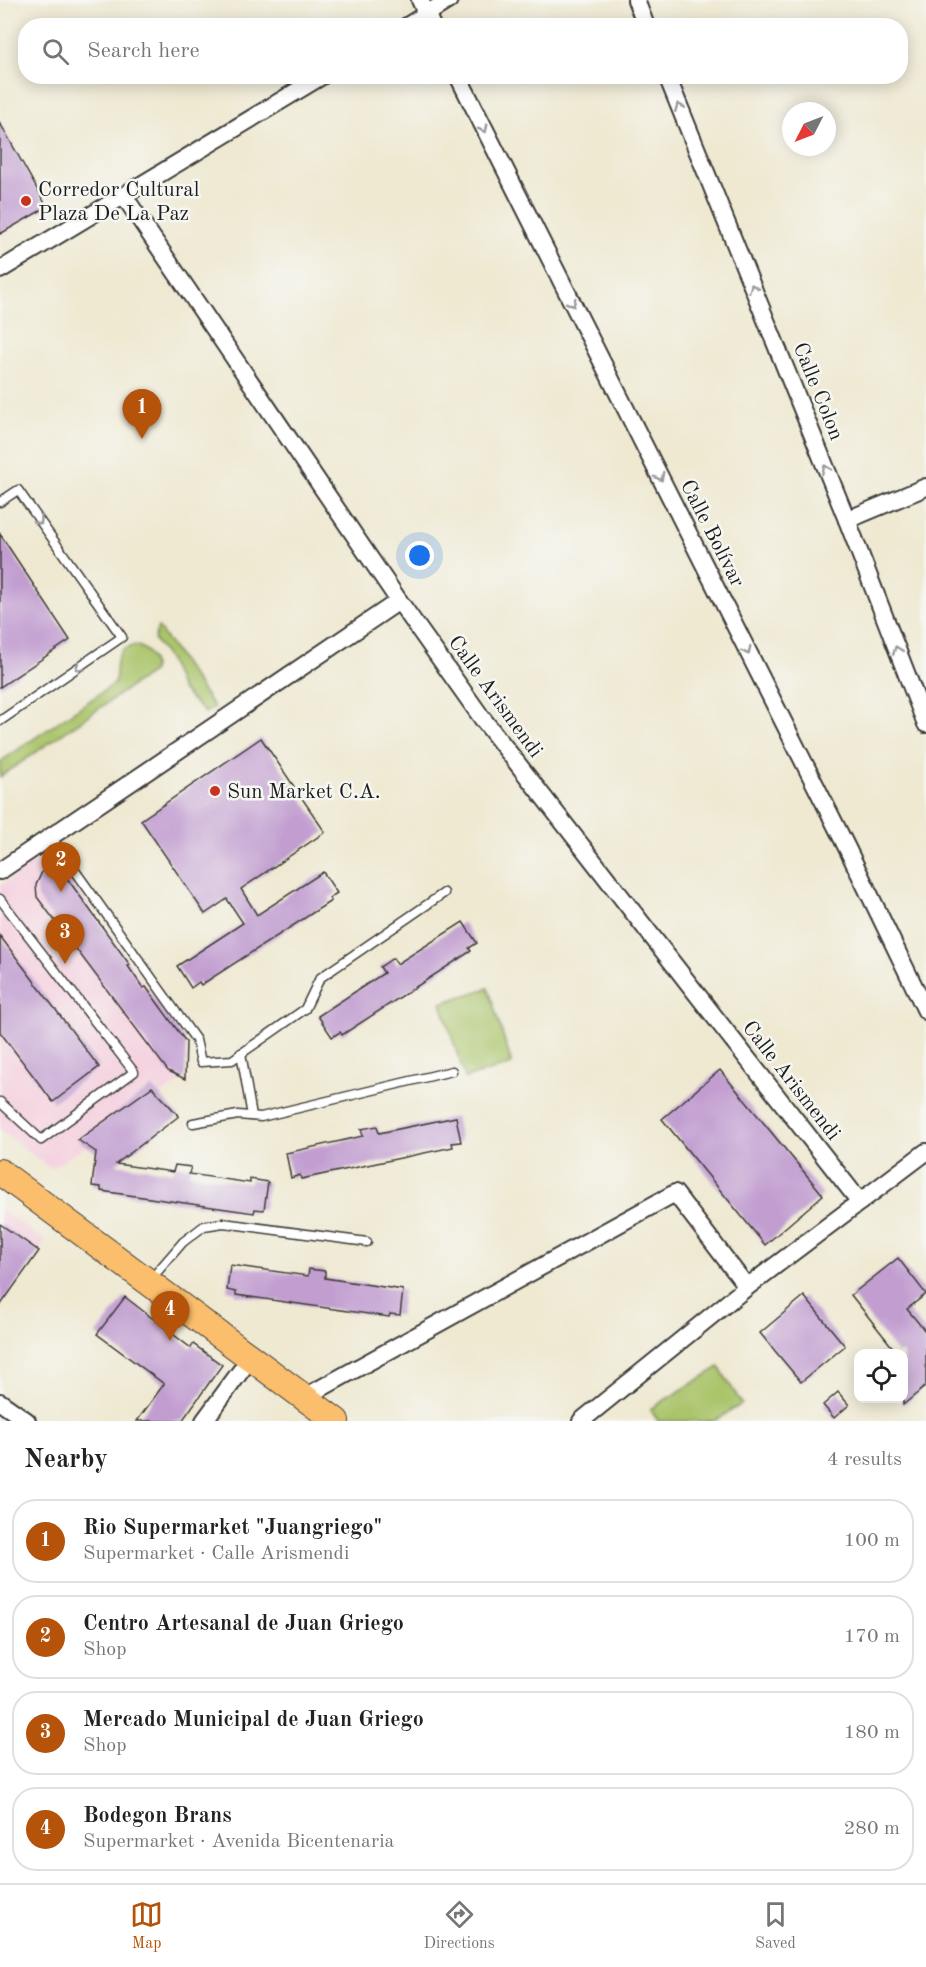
<!DOCTYPE html>
<meta charset="utf-8">
<style>
body{margin:0;font-family:"Old Standard TT",serif;background:#f2f2f2;color:#222}
.controls{position:absolute;right:18px;bottom:18px;display:grid;overflow:hidden;border-radius:12px;box-shadow:0 3px 15px #0003}
.controls button{width:54px;height:54px;display:grid;place-items:center;padding:0;border:0;border-bottom:2px solid #e0e0e0;background:#fff;color:#222;font:30px sans-serif}
.compass{position:absolute;left:782px;top:102px;width:54px;height:54px;border-radius:50%;background:#fff;box-shadow:0 3px 15px #0003;rotate:228deg}
.you{position:absolute;left:420px;top:556px;width:21px;height:21px;margin:-15px;border:4px solid #fff;border-radius:50%;background:#1a73e8;box-shadow:0 0 0 9px #1a73e833}
.badge{display:grid;place-items:center;width:39px;height:39px;border-radius:50%;background:#b45309;color:#fff;font-size:20px;font-weight:700}
.pin{position:absolute;translate:-50% -50px;filter:drop-shadow(0 2px 3px #0008)}
.pin::after{content:'';position:absolute;top:32px;width:21px;height:18px;background:inherit;clip-path:polygon(0 0,100% 0,50% 100%)}
.list{margin:0;padding:0;list-style:none}
h2{display:flex;justify-content:space-between;align-items:center;height:78px;margin:0;padding:0 24px;font-size:26px}
h2 small{font-size:20px;font-weight:400;color:#767676}
.list li{display:grid;grid-template-columns:39px 1fr auto;gap:18px;align-items:center;box-sizing:border-box;height:84px;margin:0 12px 12px;padding:0 12px;border:2px solid #e0e0e0;border-radius:24px}
.list b{display:block;font-size:22px;white-space:nowrap}
.list p{margin:0;font-size:20px;white-space:nowrap;color:#767676}
.list em{font-size:20px;font-style:normal;color:#767676}
.icon{flex:none;width:33px;height:33px;fill:none;stroke:currentColor;stroke-width:2;stroke-linecap:round;stroke-linejoin:round}
.map{position:relative;flex:none;width:926px;height:1421px;overflow:hidden}
.search{position:absolute;background:#fff;box-shadow:0 3px 15px #0003;left:18px;right:18px;top:18px;height:66px;display:flex;align-items:center;gap:15px;box-sizing:border-box;padding:0 21px;border-radius:24px;color:#767676;font-size:22px}
.sheet{height:462px;background:#fff}
nav{display:flex;justify-content:space-around;align-items:center;box-sizing:border-box;height:84px;border-top:2px solid #e0e0e0;background:#fff;font-size:16px;color:#767676}
nav a{display:grid;justify-items:center;gap:3px}
nav .on{color:#b45309}
.map>svg:first-child{display:block}
.built{fill:#f4cfde}
.green{fill:#aac46a;stroke:#637043;stroke-width:1.5}
.building{fill:#c19dd0}
.lines{fill:none;stroke-linecap:round;stroke-linejoin:round}
.service-casing{stroke:#3c3b37;stroke-width:11}
.minor-casing{stroke:#3c3b37;stroke-width:20}
.primary-casing{stroke:#3c3b37;stroke-width:28}
.service{stroke:#fff;stroke-width:8}
.minor{stroke:#fff;stroke-width:16}
.primary{stroke:#fabe6d;stroke-width:26}
.oneway{stroke:#999}
.poi-dot{fill:#c8321e;stroke:#f6f6f2;stroke-width:2}
.labels{text-anchor:middle;stroke-width:5;stroke-linejoin:round;paint-order:stroke}
.poi-label{font-size:21px;fill:#1c1c1c;stroke:#f6f6f2;text-anchor:start}
.street-label{font-size:21px;fill:#1c1c1c;stroke:#f6f6f2}
</style>
<div class="map">
<svg width="926" height="1421" viewBox="0 0 926 1421">
<rect width="100%" height="100%" fill="#f6f6f2"/>
<filter id="ink" filterUnits="userSpaceOnUse"><feTurbulence type="fractalNoise" baseFrequency=".0167" numOctaves="2"/><feDisplacementMap in="SourceGraphic" scale="12" xChannelSelector="R" yChannelSelector="G"/><feConvolveMatrix kernelMatrix="1 2 1 2 8 2 1 2 1" color-interpolation-filters="sRGB"/></filter>
<filter id="wash" filterUnits="userSpaceOnUse"><feTurbulence type="fractalNoise" baseFrequency=".008" numOctaves="4" result="noise"/><feDisplacementMap in="SourceGraphic" scale="24" xChannelSelector="R" yChannelSelector="G"/><feGaussianBlur stdDeviation="1.35" result="paint"/><feColorMatrix in="noise" values="0 0 0 0 0 0 0 0 0 0 0 0 0 0 0 0 0 1.4 0 .05"/><feComposite in="paint" operator="in"/></filter>
<g filter="url(#wash)">
<rect width="100%" height="100%" fill="#efe9d2"/>
<g class="built">
<polygon points="49,851 186,1042 185,1079 51,1169 0,1130 0,886"/>
<polygon points="0,1209 45,1241 0,1306"/>
</g>
<g class="green">
<polygon points="158,627 214,707 205,713 181,689 169,660 154,639"/>
<path d="M135,645C148,649 154,658 153,671L0,777V762L115,683L117,660L122,650Z"/>
<polygon points="488,988 512,1064 465,1078 441,1003"/>
<polygon points="719,1367 742,1404 714,1421 658,1421 650,1409"/>
</g>
<g id="blocks">
<g class="building">
<polygon points="0,123 47,207 0,234"/>
<polygon points="0,534 70,640 0,687"/>
<polygon points="261,738 325,832 241,889 257,915 323,872 337,893 329,898 331,901 201,985 199,982 191,988 177,966 243,923 227,899 205,914 141,820"/>
<polygon points="53,859 130,965 128,966 143,988 146,987 186,1042 185,1079 168,1071 37,897 36,885 42,872"/>
<polygon points="463,922 477,943 469,948 471,951 342,1035 340,1032 332,1037 318,1016 384,973 380,967 393,958 397,964"/>
<polygon points="0,936 99,1067 53,1102 0,1032"/>
<polygon points="720,1070 823,1195 765,1245 662,1119"/>
<polygon points="152,1087 179,1116 116,1164 173,1172 175,1165 191,1167 189,1174 250,1183 250,1179 268,1182 264,1210 255,1209 254,1213 101,1191 101,1187 92,1186 96,1152 78,1140"/>
<polygon points="456,1117 461,1142 452,1143 453,1147 301,1179 300,1175 291,1178 286,1153 363,1136 361,1129 377,1126 379,1133"/>
<polygon points="0,1224 39,1251 0,1306"/>
<polygon points="898,1258 926,1294 907,1309 926,1332 926,1386 903,1405 903,1353 897,1353 851,1295"/>
<polygon points="230,1265 308,1276 309,1269 325,1271 325,1278 403,1290 400,1315 390,1314 389,1317 236,1295 236,1292 227,1290"/>
<polygon points="804,1296 845,1346 801,1382 760,1333"/>
<polygon points="125,1297 191,1348 193,1344 222,1365 182,1421 137,1421 164,1384 97,1334"/>
<polygon points="838,1392 849,1405 834,1418 823,1405"/>
</g>
</g>
</g>
<g filter="url(#ink)">
<use href="#blocks" fill-opacity="0" stroke="#3c3b37" stroke-width="1.5"/>
<g class="lines">
<g class="service-casing">
<g id="service">
<polyline points="0,502 18,490 122,637 0,721"/>
<polyline points="51,837 196,1040 201,1062 232,1060 305,1009 320,978 444,893"/>
<polyline points="0,899 134,1072 41,1140 0,1102"/>
<polyline points="241,1053 252,1116"/>
<polyline points="193,1123 238,1115 261,1117 452,1071"/>
<polyline points="151,1279 183,1242 204,1226 223,1223 367,1242"/>
</g>
</g>
<g class="minor-casing">
<g id="minor">
<polyline points="420,0 432,26"/>
<polyline points="636,0 646,26"/>
<polyline points="407,26 449,0"/>
<polyline points="458,76 846,846 926,1011"/>
<polyline points="667,76 847,520 926,724"/>
<polyline points="124,196 399,601 482,718 710,1011 860,1202"/>
<polyline points="0,270 322,76"/>
<polyline points="847,520 926,487"/>
<polyline points="0,871 399,601"/>
<polyline points="305,1397 675,1193 747,1287"/>
<polyline points="0,1402 27,1421"/>
<polyline points="204,1421 251,1357"/>
<polyline points="581,1421 747,1287 926,1152"/>
</g>
</g>
<g class="primary-casing">
<polyline id="primary" points="0,1172 336,1421"/>
</g>
<use href="#service" class="service"/>
<use href="#minor" class="minor"/>
<use href="#primary" class="primary"/>
</g>
<defs><path id="oneway-chevron" d="M-2-3.5L2.5 0L-2 3.5" fill="none" stroke-width="1.6" stroke-linecap="round" stroke-linejoin="round" transform="scale(1.5)"/></defs>
<g class="oneway">
<use href="#oneway-chevron" transform="translate(679 107) rotate(-112)"/>
<use href="#oneway-chevron" transform="translate(484 129) rotate(63)"/>
<use href="#oneway-chevron" transform="translate(753 288) rotate(-112)"/>
<use href="#oneway-chevron" transform="translate(572 303) rotate(63)"/>
<use href="#oneway-chevron" transform="translate(826 469) rotate(-112)"/>
<use href="#oneway-chevron" transform="translate(660 477) rotate(63)"/>
<use href="#oneway-chevron" transform="translate(39 521) rotate(55)"/>
<use href="#oneway-chevron" transform="translate(897 650) rotate(-111)"/>
<use href="#oneway-chevron" transform="translate(747 651) rotate(63)"/>
<use href="#oneway-chevron" transform="translate(79 667) rotate(145)"/>
</g>
</g>
<g class="poi-dot">
<circle cx="26" cy="201" r="6"/>
<circle cx="215" cy="791" r="6"/>
</g>
<g class="labels">
<g class="poi-label">
<text x="38" y="196">Corredor Cultural<tspan x="38" dy="24">Plaza De La Paz</tspan></text>
<text x="227" y="798">Sun Market C.A.</text>
</g>
<g class="street-label">
<text transform="translate(819 391) rotate(68)" y="7">Calle Colon</text>
<text transform="translate(713 533) rotate(63)" y="7">Calle Bolívar</text>
<text transform="translate(496 696) rotate(54)" y="7">Calle Arismendi</text>
<text transform="translate(792 1080) rotate(52)" y="7">Calle Arismendi</text>
</g>
</g>
</svg>
<div class="controls">
<button><svg class="icon" aria-label="locate" viewBox="0 0 24 24"><circle cx="12" cy="12" r="6"/><path d="M12 2v4M12 18v4M2 12h4M18 12h4"/></svg></button>
</div>
<svg class="compass" viewBox="-18 -18 36 36"><path d="M0-13l5 13h-10z" fill="#e53935"/><path d="M0 13l5-13h-10z" fill="#767676"/></svg>
<div class="you"></div>
<div class="pin badge" style="left:142px;top:439px">1</div>
<div class="pin badge" style="left:61px;top:892px">2</div>
<div class="pin badge" style="left:65px;top:964px">3</div>
<div class="pin badge" style="left:170px;top:1341px">4</div>
<div class="search"><svg class="icon" aria-label="search" viewBox="0 0 24 24"><circle cx="10" cy="10" r="6"/><path d="M15 15l6 6"/></svg>Search here</div>
</div>
<section class="sheet">
<h2>Nearby<small>4 results</small></h2>
<ul class="list">
<li><span class="badge">1</span><div><b>Rio Supermarket &quot;Juangriego&quot;</b><p>Supermarket · Calle Arismendi</p></div><em>100 m</em></li>
<li><span class="badge">2</span><div><b>Centro Artesanal de Juan Griego</b><p>Shop</p></div><em>170 m</em></li>
<li><span class="badge">3</span><div><b>Mercado Municipal de Juan Griego</b><p>Shop</p></div><em>180 m</em></li>
<li><span class="badge">4</span><div><b>Bodegon Brans</b><p>Supermarket · Avenida Bicentenaria</p></div><em>280 m</em></li>
</ul>
</section>
<nav>
<a class="on"><svg class="icon" aria-label="map" viewBox="0 0 24 24"><path d="M3 6l6-2 6 2 6-2v14l-6 2-6-2-6 2zM9 4v14M15 6v14"/></svg>Map</a>
<a><svg class="icon" aria-label="directions" viewBox="0 0 24 24"><path d="M12 3l9 9-9 9-9-9zM9 14v-3h6M13 9l2 2-2 2"/></svg>Directions</a>
<a><svg class="icon" aria-label="saved" viewBox="0 0 24 24"><path d="M7 4h10v16l-5-4-5 4z"/></svg>Saved</a>
</nav>
